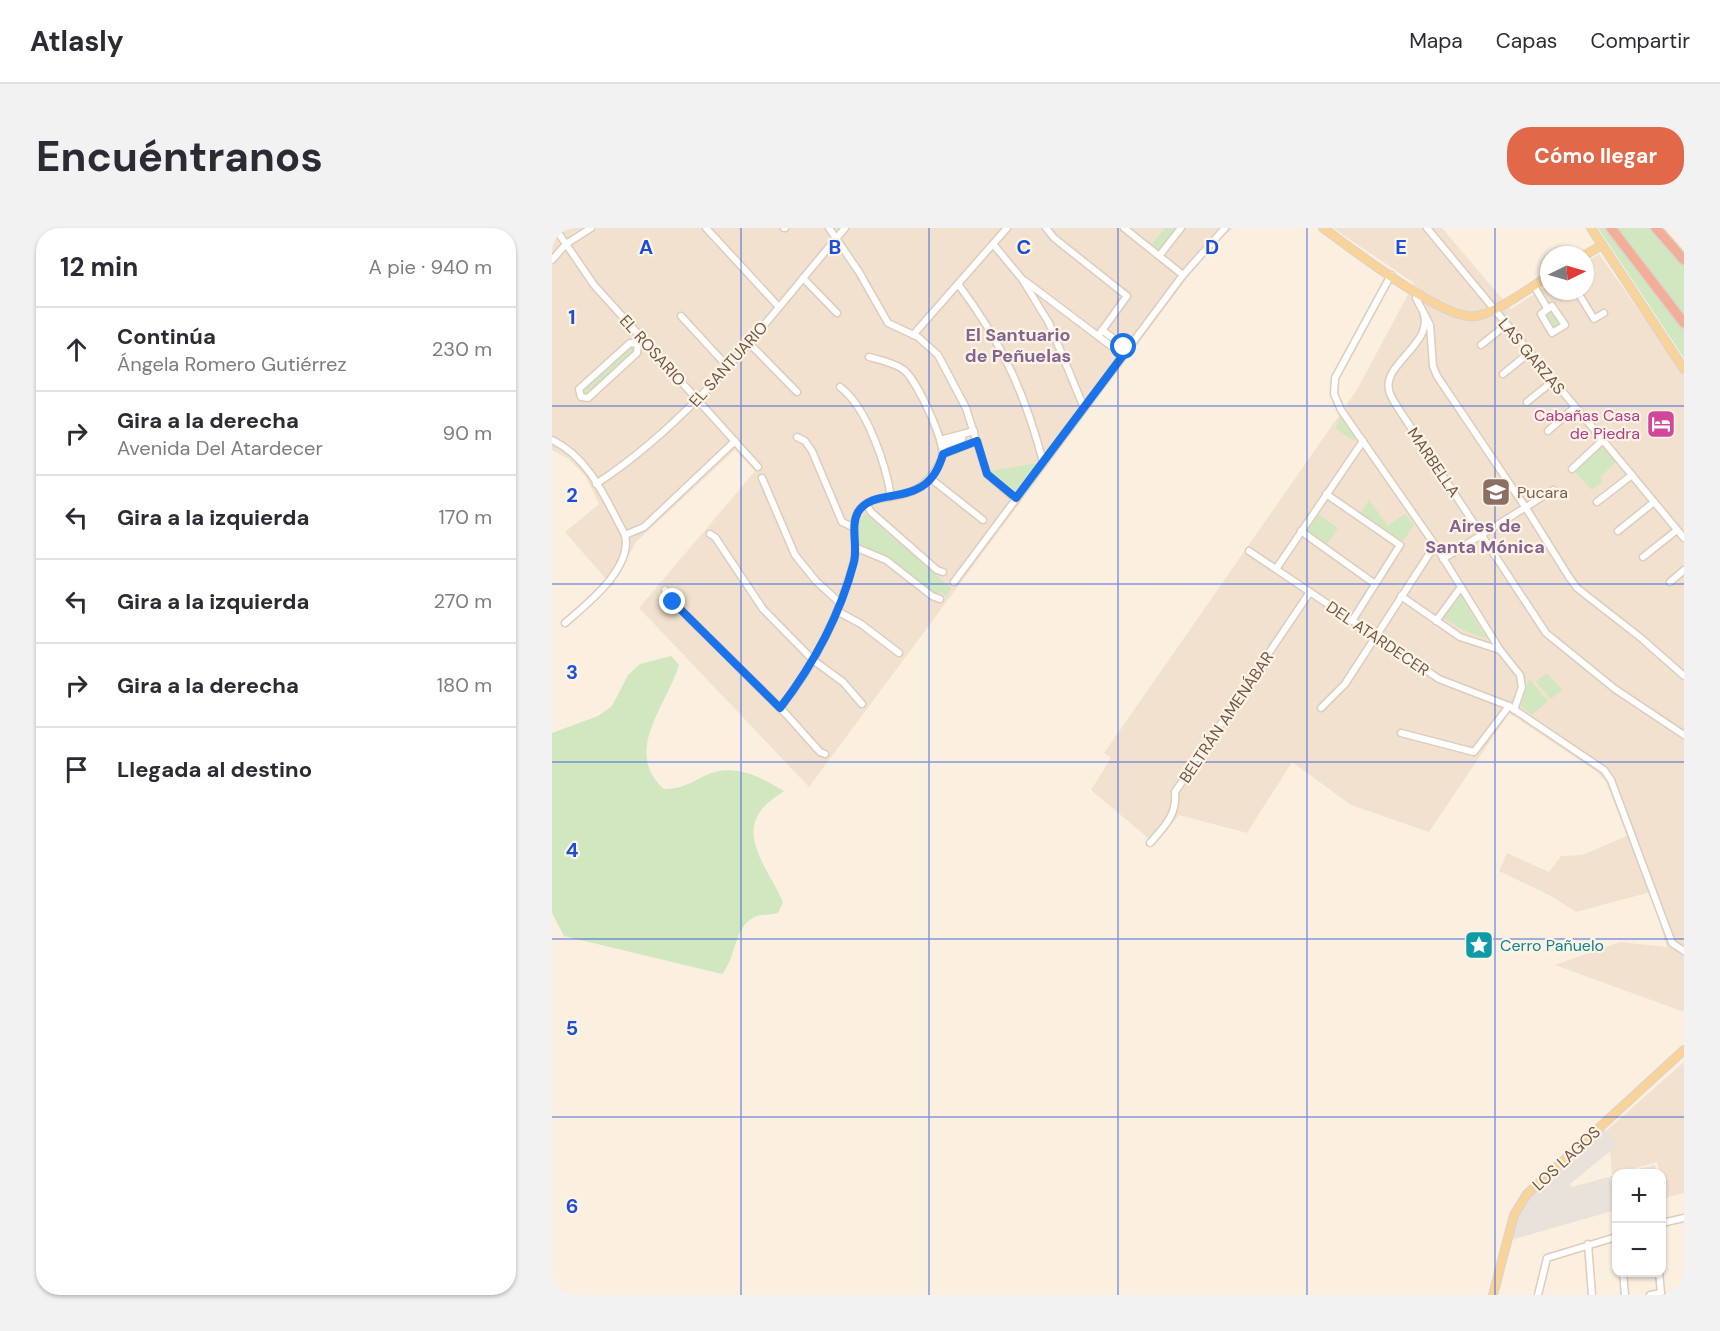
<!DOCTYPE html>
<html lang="es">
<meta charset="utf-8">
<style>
body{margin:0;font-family:"DM Sans",sans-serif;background:#f2f2f3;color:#2b2b33}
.controls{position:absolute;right:18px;bottom:18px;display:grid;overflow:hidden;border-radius:12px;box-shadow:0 2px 4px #0004}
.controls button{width:54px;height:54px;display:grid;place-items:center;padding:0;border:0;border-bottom:2px solid #e1e1e2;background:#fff;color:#2b2b33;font:30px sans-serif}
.compass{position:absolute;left:988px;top:18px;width:54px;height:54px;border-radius:50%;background:#fff;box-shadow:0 2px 4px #0004;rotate:85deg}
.stop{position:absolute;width:18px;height:18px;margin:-14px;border:4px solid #1a73e8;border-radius:50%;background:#fff}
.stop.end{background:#1a73e8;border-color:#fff;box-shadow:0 2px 6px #0008}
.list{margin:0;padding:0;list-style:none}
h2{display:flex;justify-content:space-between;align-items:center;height:78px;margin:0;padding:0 24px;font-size:26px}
h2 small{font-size:20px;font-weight:400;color:#7c7c81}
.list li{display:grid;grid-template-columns:39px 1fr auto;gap:18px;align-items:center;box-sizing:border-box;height:84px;padding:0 24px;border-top:2px solid #e1e1e2}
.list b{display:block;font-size:22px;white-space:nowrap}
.list p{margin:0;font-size:20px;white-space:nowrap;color:#7c7c81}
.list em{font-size:20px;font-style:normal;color:#7c7c81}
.icon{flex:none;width:33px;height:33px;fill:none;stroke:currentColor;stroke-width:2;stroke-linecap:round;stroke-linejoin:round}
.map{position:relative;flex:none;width:1132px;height:1067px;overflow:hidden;border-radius:24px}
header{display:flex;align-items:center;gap:36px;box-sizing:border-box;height:84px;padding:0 30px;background:#fff;border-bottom:2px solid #e1e1e2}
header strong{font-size:28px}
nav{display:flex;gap:33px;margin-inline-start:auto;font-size:21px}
.intro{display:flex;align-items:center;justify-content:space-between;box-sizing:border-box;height:144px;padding:0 36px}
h1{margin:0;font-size:42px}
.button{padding:15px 27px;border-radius:24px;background:#e16848;color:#fff;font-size:21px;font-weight:700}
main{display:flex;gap:36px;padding:0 36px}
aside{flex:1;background:#fff;border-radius:24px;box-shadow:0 2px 4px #0004}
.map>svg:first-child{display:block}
.residential{fill:#f2e1ce}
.industrial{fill:#e9e2db}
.green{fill:#d0e7bf}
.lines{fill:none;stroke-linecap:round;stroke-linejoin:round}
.minor-casing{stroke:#deccbc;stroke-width:9}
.major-casing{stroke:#dad3cf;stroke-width:10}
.highway-casing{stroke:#dad3cf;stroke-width:12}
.minor{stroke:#fff;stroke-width:6}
.major{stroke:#f8d39a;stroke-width:8}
.highway{stroke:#f3ae98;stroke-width:9}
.route{stroke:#1a73e8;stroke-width:8}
.grid{fill:none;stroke:#1d4ed8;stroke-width:1.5;stroke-opacity:0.55}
.labels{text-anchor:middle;stroke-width:4.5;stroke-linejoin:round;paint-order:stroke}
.street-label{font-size:16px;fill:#705648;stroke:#fef4e5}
.hotel-label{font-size:16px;fill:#b23c85;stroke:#fef4e5;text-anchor:end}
.education-label{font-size:16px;fill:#785e54;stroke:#fef4e5;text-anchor:start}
.culture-label{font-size:16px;fill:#0d838f;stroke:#fef4e5;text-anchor:start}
.neighbourhood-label{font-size:18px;font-weight:bold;fill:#836493;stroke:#fef4e5}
.grid-label{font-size:20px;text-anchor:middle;font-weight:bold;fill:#1d4ed8;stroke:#fef4e5;stroke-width:4.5;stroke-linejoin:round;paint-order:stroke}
</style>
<header>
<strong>Atlasly</strong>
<nav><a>Mapa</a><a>Capas</a><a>Compartir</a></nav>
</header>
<div class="intro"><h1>Encuéntranos</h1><a class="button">Cómo llegar</a></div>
<main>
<aside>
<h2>12 min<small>A pie · 940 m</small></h2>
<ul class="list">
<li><svg class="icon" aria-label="ahead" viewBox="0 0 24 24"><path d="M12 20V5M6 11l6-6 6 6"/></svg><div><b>Continúa</b><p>Ángela Romero Gutiérrez</p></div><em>230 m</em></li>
<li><svg class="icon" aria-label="right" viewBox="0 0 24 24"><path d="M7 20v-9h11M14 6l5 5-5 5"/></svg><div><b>Gira a la derecha</b><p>Avenida Del Atardecer</p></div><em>90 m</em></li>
<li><svg class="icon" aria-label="left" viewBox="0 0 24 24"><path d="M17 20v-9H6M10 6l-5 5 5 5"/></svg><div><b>Gira a la izquierda</b></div><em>170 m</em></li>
<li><svg class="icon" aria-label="left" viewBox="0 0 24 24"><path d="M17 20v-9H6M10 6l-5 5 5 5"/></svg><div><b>Gira a la izquierda</b></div><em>270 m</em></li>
<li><svg class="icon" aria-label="right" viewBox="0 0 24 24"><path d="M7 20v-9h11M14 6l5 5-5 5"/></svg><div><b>Gira a la derecha</b></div><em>180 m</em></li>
<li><svg class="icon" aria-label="arrive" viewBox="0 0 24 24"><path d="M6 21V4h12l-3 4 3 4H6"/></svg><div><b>Llegada al destino</b></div></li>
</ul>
</aside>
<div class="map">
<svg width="1132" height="1067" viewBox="0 0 1132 1067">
<rect width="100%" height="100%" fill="#fbf0e0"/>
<g class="residential">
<polygon points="0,0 681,0 662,16 635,50 257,559 87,380 203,243 183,222 84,314 60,358 13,304 47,276 33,248 17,231 0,222"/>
<polygon points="781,0 890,0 959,81 997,57 997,63 1033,63 1033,35 1047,26 1132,146 1132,784 1003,737 1068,714 1115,719 1099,664 1024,684 999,668 947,643 955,625 997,644 1009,628 1030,627 1075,608 1054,554 1045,544 957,485 877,604 799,577 740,534 695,605 627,587 603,616 539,562 559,530 552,525 806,160 862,55"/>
<polygon points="1132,834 1132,965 1114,970 1105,934 1060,947 1058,922 1046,910"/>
</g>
<g class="industrial">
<polygon points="1053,901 1066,917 1018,956 1020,959 1064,947 1064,982 959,1012 965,989 972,975"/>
<polygon points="1103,937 1105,945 1071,945"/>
</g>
<g class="green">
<polygon points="613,0 625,0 607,22 600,16"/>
<polygon points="1046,0 1055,0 1132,99 1132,130"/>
<polygon points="1064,0 1100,0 1132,38 1132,87"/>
<polygon points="1000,82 1010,95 1003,101 993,87"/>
<polygon points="81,116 85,121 36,168 31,168 31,161"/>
<polygon points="788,189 804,211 802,213 784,201"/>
<polygon points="1050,218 1064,234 1048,249 1051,253 1040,262 1023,244"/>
<polygon points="487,235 463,263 438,243"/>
<polygon points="817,272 836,298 853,286 862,297 851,313 809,285"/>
<polygon points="312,285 399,360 394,368 389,364 384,367 343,334 306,315 305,299"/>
<polygon points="767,287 786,300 775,316 756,302"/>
<polygon points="905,368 909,368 935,411 911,402 892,390"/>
<path d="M119,428L127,437C115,477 70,524 112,561C128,561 137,556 152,548C181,534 207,548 232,563C225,568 216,574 210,581C186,610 220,647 231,674L226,685C219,687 209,686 203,689C182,697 184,731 170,746L12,708L0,685V505L46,488L60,478L76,447L88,436Z"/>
<polygon points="995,445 1010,462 999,471 984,454"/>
<polygon points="977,451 996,473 980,487 969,478"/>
</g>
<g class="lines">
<g class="minor-casing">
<g id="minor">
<polyline points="3,0 42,57 206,239"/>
<polyline points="154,0 227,79"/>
<polyline points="232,0 233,0"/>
<polyline points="277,0 307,44 336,95 366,109 386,127 414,180 435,246 464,271"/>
<polyline points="494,0 502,10 575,68 546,108"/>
<polyline points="572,0 631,47"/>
<polyline points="875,0 1132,310"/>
<polyline points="441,16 470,51 497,95 532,180"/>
<polyline points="607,28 629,0"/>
<polyline points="0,32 14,16 39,0"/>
<polyline points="839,47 783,150 782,166 789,182 883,317 948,422 968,447 970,459 962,482"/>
<polyline points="251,50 285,85"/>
<polyline points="473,53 571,127"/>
<path d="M406,56C449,113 473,165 491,234"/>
<polyline points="982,58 995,80"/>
<polyline points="1025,63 1042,91 1052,85"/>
<polyline points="868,66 864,70 878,97 881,138 885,148 974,280 1017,349 1025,360 1089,410 1132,448"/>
<polygon points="1000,78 1013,97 1000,105 989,86"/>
<path d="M872,87C880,116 831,136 837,162C838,169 844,176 848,183L994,405L1063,461L1132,507"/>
<polyline points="129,88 175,138"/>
<polyline points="550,102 575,121"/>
<polyline points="361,107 455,0"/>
<polyline points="196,114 245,164"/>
<polyline points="86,116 78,115 27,161 29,169 36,170 85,125 86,116 91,111"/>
<polyline points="929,117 954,97"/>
<polyline points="951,146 977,125"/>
<path d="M288,159C315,179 334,237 339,269"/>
<polyline points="975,174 1001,153"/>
<polyline points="996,203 1023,179"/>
<polyline points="245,209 253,213 260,223 290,294 303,300"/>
<path d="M0,212C38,230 54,272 73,307C81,340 35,376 13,395"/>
<polyline points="388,212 422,203"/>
<polyline points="390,218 410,211 411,207"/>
<polyline points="391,226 425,213"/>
<polyline points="1020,241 1051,212"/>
<polyline points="210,250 243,327 264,353 288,375"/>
<polyline points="378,250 431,292"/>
<path d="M44,256C145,190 216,90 293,0"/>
<polyline points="774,266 848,317 800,393"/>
<polyline points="1045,274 1080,247"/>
<polyline points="314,276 319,284 385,342 391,344"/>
<polyline points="749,303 823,356"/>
<polyline points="1066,303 1102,274"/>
<polyline points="158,306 163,309 211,381 261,432 291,454 310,476"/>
<polyline points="73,307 92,299 183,213"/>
<polyline points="305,320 334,332 380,368 388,371"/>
<polyline points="697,323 887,451 957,478 1052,542 1059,552 1120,715 1132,723"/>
<polyline points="1091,329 1125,302"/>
<polyline points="891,331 1001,262"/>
<polyline points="724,341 811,213"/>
<polyline points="402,354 631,47 673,0"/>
<polyline points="1118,354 1132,342"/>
<polyline points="113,362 117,370 234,486 268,524 273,526"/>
<polyline points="849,368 908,409 948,422"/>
<polyline points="285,383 309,396 347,425"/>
<polyline points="884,393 909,359"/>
<path d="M228,480C262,437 288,386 302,333C306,318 298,298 306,284C323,256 364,287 390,230C394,214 365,153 352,142C343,135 328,132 317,129"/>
<polyline points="769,480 793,456 883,317"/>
<polyline points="849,505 922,524 957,478"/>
<path d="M598,615C613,598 625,587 623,564L758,364"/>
<polyline points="1110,995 1132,990"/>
<polyline points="1036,1016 1040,1067"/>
<polyline points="1071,1044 1073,1067"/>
<polyline points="986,1067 995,1030 1064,1009"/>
<polyline points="1098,1067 1109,1065 1107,1044"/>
</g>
</g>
<g class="major-casing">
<g id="major">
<path d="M771,0C799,20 893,94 924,88C946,84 977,60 997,48"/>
<polyline points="1039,0 1132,141"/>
<polyline points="1033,27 1050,17"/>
<polyline points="941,1067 962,987 975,966 1132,822"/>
</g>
</g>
<g class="highway-casing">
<g id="highway">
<polyline points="1059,0 1132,95"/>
<polyline points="1104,0 1132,32"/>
</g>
</g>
<use href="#minor" class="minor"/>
<use href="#major" class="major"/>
<use href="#highway" class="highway"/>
</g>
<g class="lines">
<path class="route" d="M121,374L228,480C261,437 288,387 302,334C306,318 298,298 306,284C324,255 375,285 391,226L425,213L435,246L464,270L575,122L572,119"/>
</g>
<path class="grid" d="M189,0V1067M377,0V1067M566,0V1067M755,0V1067M943,0V1067M0,178H1132M0,356H1132M0,534H1132M0,711H1132M0,889H1132"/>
<defs>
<g id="hotel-square" transform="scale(1.5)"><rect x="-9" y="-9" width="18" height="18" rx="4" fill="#d1479c" stroke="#fef4e5"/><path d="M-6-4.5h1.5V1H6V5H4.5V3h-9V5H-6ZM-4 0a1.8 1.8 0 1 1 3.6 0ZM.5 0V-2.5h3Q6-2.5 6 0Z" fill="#fff"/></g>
<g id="school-square" transform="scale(1.5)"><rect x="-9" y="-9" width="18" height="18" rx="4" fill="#8d6e63" stroke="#fef4e5"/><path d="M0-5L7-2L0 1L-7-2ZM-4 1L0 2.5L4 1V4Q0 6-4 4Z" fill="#fff"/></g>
<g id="sight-square" transform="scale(1.5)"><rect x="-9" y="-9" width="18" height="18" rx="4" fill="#0f9aa8" stroke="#fef4e5"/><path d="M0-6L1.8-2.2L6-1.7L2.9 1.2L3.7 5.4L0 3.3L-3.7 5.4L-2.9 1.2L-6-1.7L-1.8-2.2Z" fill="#fff"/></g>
</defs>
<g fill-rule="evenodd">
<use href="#hotel-square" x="1109" y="196"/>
<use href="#school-square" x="944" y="264"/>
<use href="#sight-square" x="927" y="717"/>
</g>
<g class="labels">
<g class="street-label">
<text transform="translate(101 122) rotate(48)" y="6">EL ROSARIO</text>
<text transform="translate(980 128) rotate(50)" y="6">LAS GARZAS</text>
<text transform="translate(176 136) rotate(-48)" y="6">EL SANTUARIO</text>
<text transform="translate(882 234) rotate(56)" y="6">MARBELLA</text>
<text transform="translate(826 410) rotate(34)" y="6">DEL ATARDECER</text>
<text transform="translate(674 489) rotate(-56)" y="6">BELTRÁN AMENÁBAR</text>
<text transform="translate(1014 930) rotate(-43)" y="6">LOS LAGOS</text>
</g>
<g class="hotel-label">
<text x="1088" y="193">Cabañas Casa<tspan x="1088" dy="18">de Piedra</tspan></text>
</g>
<g class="education-label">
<text x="965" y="270">Pucara</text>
</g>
<g class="culture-label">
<text x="948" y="723">Cerro Pañuelo</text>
</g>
<g class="neighbourhood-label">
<text x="466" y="113">El Santuario<tspan x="466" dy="21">de Peñuelas</tspan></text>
<text x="933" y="304">Aires de<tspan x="933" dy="21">Santa Mónica</tspan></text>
</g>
</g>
<g class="grid-label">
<text x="94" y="26">A</text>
<text x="283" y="26">B</text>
<text x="472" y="26">C</text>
<text x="660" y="26">D</text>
<text x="849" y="26">E</text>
<text x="20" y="96">1</text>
<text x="20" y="274">2</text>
<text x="20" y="451">3</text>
<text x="20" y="629">4</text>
<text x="20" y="807">5</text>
<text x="20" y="985">6</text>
</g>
</svg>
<div class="controls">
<button>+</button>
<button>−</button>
</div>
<svg class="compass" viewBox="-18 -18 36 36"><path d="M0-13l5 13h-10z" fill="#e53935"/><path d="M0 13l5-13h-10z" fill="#7c7c81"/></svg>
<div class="stop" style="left:572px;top:119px"></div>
<div class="stop end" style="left:121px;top:374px"></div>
</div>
</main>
